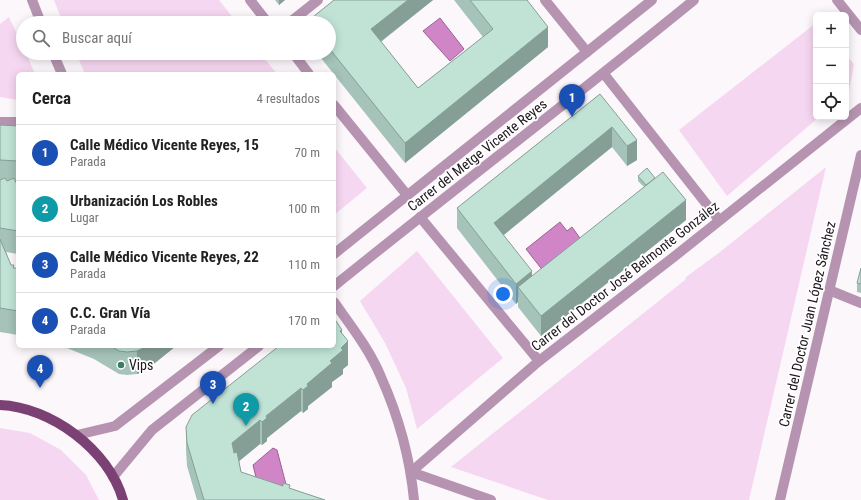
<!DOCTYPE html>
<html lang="es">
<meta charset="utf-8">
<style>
body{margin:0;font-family:"Roboto Condensed",sans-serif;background:#f2f2f2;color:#222}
.controls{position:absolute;right:12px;top:12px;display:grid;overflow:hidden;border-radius:6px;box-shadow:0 2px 10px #0003}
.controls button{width:36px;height:36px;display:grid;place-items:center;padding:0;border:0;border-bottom:1px solid #e0e0e0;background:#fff;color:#222;font:20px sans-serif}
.you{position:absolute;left:503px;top:294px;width:14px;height:14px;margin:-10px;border:3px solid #fff;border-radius:50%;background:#1a73e8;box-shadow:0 0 0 6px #1a73e833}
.badge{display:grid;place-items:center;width:26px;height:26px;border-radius:50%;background:#1a73e8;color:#fff;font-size:13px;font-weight:700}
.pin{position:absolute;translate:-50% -33px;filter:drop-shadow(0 1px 2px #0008)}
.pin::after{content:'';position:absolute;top:21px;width:14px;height:12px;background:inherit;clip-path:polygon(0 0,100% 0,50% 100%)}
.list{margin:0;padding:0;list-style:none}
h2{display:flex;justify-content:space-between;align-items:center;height:52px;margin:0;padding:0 16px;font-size:17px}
h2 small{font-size:13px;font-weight:400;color:#767676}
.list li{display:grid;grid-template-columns:26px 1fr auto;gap:12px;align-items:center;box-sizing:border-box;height:56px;padding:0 16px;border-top:1px solid #e0e0e0}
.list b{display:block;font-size:15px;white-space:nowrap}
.list p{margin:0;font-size:13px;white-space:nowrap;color:#767676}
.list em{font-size:13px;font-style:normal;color:#767676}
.icon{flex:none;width:22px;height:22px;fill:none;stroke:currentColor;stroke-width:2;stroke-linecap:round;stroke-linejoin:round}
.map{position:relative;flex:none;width:861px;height:500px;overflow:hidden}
.search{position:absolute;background:#fff;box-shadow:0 2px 10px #0003;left:16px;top:16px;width:320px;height:44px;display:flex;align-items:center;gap:10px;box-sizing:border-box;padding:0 14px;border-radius:22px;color:#767676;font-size:15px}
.panel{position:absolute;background:#fff;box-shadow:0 2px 10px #0003;left:16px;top:72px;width:320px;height:276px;border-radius:6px}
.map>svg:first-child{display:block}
.green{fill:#f6d7f1}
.water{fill:#d085c7;stroke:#9a6394}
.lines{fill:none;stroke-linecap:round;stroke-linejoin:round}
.minor{stroke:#b694b1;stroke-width:10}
.major{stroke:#7b4174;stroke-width:10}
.wall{fill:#a5c3b8}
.shaded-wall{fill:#869f96}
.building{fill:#c0e3d6;stroke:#869f96}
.poi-dot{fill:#3c7b68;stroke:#fff;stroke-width:1.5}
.labels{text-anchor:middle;stroke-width:3.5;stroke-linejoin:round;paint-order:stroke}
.street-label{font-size:14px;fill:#1d151c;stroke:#fff}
.poi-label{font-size:14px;fill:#1d151c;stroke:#fff;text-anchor:start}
</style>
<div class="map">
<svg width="861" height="500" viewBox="0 0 861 500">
<rect width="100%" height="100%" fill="#fcf7fb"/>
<g class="green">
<polygon points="54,0 219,0 237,23 63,23"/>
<polygon points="9,17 23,47 23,53 26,53 35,74 18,74 18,100 0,97 0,24"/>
<polygon points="816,23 816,117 819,117 727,196 679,130"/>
<polygon points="76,53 260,53 277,74 85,74"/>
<polygon points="846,55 854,64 849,91 846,93"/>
<polygon points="334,147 367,188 334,215"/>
<polygon points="826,167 749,500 548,500 451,467 685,280 686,277 720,252"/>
<polygon points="417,251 503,358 417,429 406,388 385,343 360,301"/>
<polygon points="0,428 30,433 61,450 86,475 99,500 0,500"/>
</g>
<g class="water">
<polygon points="440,18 464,49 450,61 423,31"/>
<polygon points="560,222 567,231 572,227 582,241 544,272 526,249"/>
<polygon points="273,448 277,450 289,496 259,490 253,465"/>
</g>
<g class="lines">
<g class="minor">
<polyline points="32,0 41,23"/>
<polyline points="250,0 268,23"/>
<polyline points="545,0 587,52"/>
<polyline points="837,0 861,30"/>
<polyline points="289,23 318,0"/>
<polyline points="53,53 62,74"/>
<polyline points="293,53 309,74"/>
<polyline points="604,74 719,220"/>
<polyline points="334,105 407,195"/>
<polyline points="0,122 18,122"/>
<polyline points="420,217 539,361"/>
<polyline points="334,254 652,0"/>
<path d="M334,286C453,190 575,97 694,0"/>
<polyline points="829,290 861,303"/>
<path d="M334,302C351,326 370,350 381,377C398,415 410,458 414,500"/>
<polyline points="77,435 115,426 219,346"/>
<polyline points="113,477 152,430 259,346"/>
<polyline points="491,500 411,472 539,361 675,256 861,108"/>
<polyline points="780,500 861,155"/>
</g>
<path class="major" d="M0,405C51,407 109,450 123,500"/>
</g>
<g class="wall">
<polygon points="275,0 285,0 279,5"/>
<polygon points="334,0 433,0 381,42 418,88 483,37 454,0 527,0 548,47 405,163 317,53 329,53 329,23 308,23 308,21"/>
<polygon points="600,94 637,160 627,166 612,147 503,235 532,277 644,187 638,181 638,176 686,220 541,336 518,307 518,302 516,304 457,228 457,208"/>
<polygon points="0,125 18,126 18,184 17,184 18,187 18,254 6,252 11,265 14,268 18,268 18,335 0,332"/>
<polygon points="861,268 861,293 857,292 857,283"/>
<polygon points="342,334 348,365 343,369 343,374 332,382 332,387 308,406 308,409 303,413 301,411 267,438 267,441 262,445 260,444 239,461 241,472 325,500 197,500 187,466 186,450 186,427"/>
<polygon points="62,346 176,346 145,371 137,374 127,375 119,374 94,359"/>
</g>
<g class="shaded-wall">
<polygon points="279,0 285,0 279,5"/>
<polygon points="408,0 433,0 371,49 371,29"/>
<polygon points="548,27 548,47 405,163 405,143"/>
<polygon points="612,127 612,147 494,243 494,223"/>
<polygon points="637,140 637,160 627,166 627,146"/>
<polygon points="686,200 686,220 541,336 541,316"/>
<polygon points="532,271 532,291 518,287 518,302 516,304 516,284"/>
<polygon points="342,330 342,347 348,341 348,365 343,369 343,374 332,382 332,387 308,406 308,409 303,413 303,390 340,331"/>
<polygon points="147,346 176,346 145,371 137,374 137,351"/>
<polygon points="301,388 301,411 267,438 267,441 262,445 262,422 266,416"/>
<polygon points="260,420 260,444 232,467 232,443"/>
</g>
<g class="building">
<polygon points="334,0 408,0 371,29 418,88 493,29 470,0 527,0 548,27 405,143 329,48 329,23 309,23 308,21"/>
<polygon points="600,94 637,140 627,146 612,127 494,223 532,271 516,284 457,208"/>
<polygon points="0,125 18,126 18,161 0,160"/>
<polygon points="647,168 655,178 646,185 638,176"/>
<polygon points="663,172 686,200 541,316 518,287"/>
<polygon points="5,178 7,181 14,178 18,187 18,231 0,228 0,180"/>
<polygon points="0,239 11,265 14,265 13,268 18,268 18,311 0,308"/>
<polygon points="861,268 861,284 857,283"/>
<polygon points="334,318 342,330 340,331 348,341 341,348 343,350 330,361 332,363 307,384 308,386 303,390 301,388 266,416 267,418 262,422 260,420 232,443 234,453 237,452 241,472 283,486 283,483 290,485 289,488 325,500 204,500 187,443 186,427 192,415 279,346 334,346"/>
<polygon points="111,346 147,346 137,351 127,352 119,351"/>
</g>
<circle class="poi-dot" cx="121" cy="365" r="4"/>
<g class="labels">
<g class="street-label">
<text transform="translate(477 155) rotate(-38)" y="5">Carrer del Metge Vicente Reyes</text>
<text transform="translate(625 276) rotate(-38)" y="5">Carrer del Doctor José Belmonte González</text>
<text transform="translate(807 324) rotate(-77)" y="5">Carrer del Doctor Juan López Sánchez</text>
</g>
<g class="poi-label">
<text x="129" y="370">Vips</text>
</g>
</g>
</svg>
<div class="controls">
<button>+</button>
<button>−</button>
<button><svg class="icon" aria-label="locate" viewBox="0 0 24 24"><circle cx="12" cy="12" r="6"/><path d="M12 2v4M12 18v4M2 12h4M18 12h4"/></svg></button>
</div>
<div class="you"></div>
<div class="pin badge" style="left:572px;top:117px;background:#1a4fb4">1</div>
<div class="pin badge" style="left:246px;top:426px;background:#0f9aa8">2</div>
<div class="pin badge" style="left:213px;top:404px;background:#1a4fb4">3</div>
<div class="pin badge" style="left:40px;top:388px;background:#1a4fb4">4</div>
<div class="search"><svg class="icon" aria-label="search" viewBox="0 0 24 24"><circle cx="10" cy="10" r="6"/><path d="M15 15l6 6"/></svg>Buscar aquí</div>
<section class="panel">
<h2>Cerca<small>4 resultados</small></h2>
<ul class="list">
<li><span class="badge" style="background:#1a4fb4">1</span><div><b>Calle Médico Vicente Reyes, 15</b><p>Parada</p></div><em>70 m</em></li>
<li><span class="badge" style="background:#0f9aa8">2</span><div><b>Urbanización Los Robles</b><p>Lugar</p></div><em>100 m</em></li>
<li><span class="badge" style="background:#1a4fb4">3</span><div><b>Calle Médico Vicente Reyes, 22</b><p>Parada</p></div><em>110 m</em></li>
<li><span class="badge" style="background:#1a4fb4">4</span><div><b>C.C. Gran Vía</b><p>Parada</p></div><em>170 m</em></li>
</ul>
</section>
</div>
